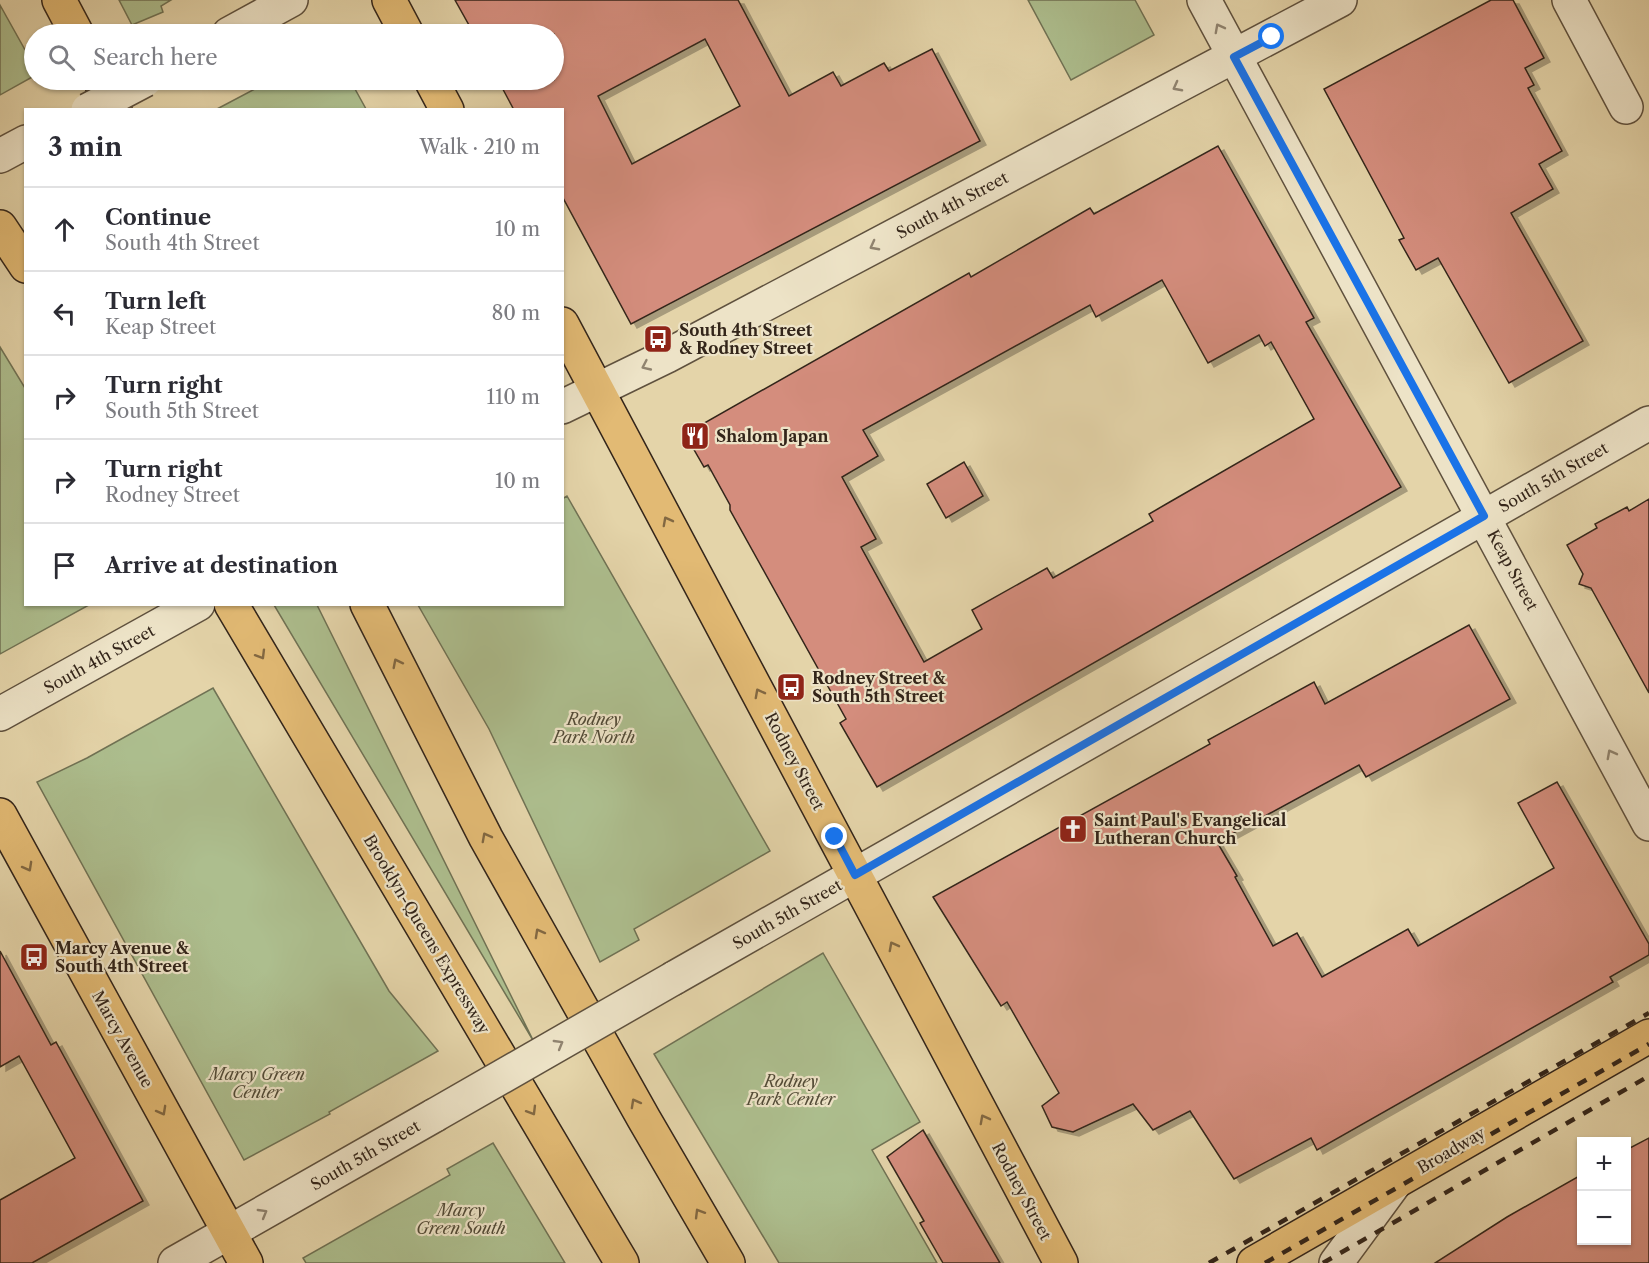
<!DOCTYPE html>
<meta charset="utf-8">
<style>
body{margin:0;font-family:"Libre Caslon Text",serif;background:#f2f2f3;color:#2b2b33}
.controls{position:absolute;right:18px;bottom:18px;display:grid;overflow:hidden;border-radius:0px;box-shadow:0 2px 4px #0004}
.controls button{width:54px;height:54px;display:grid;place-items:center;padding:0;border:0;border-bottom:2px solid #e1e1e2;background:#fff;color:#2b2b33;font:30px sans-serif}
.stop{position:absolute;width:18px;height:18px;margin:-14px;border:4px solid #1a73e8;border-radius:50%;background:#fff}
.stop.end{background:#1a73e8;border-color:#fff;box-shadow:0 2px 6px #0008}
.list{margin:0;padding:0;list-style:none}
h2{display:flex;justify-content:space-between;align-items:center;height:78px;margin:0;padding:0 24px;font-size:26px}
h2 small{font-size:20px;font-weight:400;color:#7c7c81}
.list li{display:grid;grid-template-columns:39px 1fr auto;gap:18px;align-items:center;box-sizing:border-box;height:84px;padding:0 24px;border-top:2px solid #e1e1e2}
.list b{display:block;font-size:22px;white-space:nowrap}
.list p{margin:0;font-size:20px;white-space:nowrap;color:#7c7c81}
.list em{font-size:20px;font-style:normal;color:#7c7c81}
.icon{flex:none;width:33px;height:33px;fill:none;stroke:currentColor;stroke-width:2;stroke-linecap:round;stroke-linejoin:round}
.map{position:relative;flex:none;width:1649px;height:1263px;overflow:hidden}
.search{position:absolute;background:#fff;box-shadow:0 2px 4px #0004;left:24px;top:24px;width:540px;height:66px;display:flex;align-items:center;gap:15px;box-sizing:border-box;padding:0 21px;border-radius:33px;color:#7c7c81;font-size:22px}
.panel{position:absolute;background:#fff;box-shadow:0 2px 4px #0004;left:24px;top:108px;width:540px;height:498px;border-radius:0px}
.map>svg:first-child{display:block}
.green{fill:#adbe8e;stroke:#707254;stroke-width:1.5}
.building{fill:#d48d7d;stroke:#33251a;stroke-width:1.5;fill-rule:evenodd;filter:url(#shadow)}
.lines{fill:none;stroke-linecap:round;stroke-linejoin:round}
.minor-casing{stroke:#5f513e;stroke-width:36}
.major-casing{stroke:#33251a;stroke-width:36}
.highway-casing{stroke:#33251a;stroke-width:36}
.minor{stroke:#ede3c7;stroke-width:33}
.major{stroke:#e2ba74;stroke-width:33}
.highway{stroke:#e2ba74;stroke-width:33}
.rail{stroke:#33251a;stroke-width:4.5;stroke-dasharray:10 10;stroke-linecap:butt}
.minor-bridge-casing{stroke:#5f513e;stroke-width:36;stroke-linecap:butt}
.minor-bridge{stroke:#ede3c7;stroke-width:33}
.oneway{stroke:#908470}
.oneway2{stroke:#826842}
.route{stroke:#1a73e8;stroke-width:8}
.labels{text-anchor:middle;stroke-width:4.5;stroke-linejoin:round;paint-order:stroke}
.street-label{font-size:16px;fill:#33251a;stroke:#ede3c7}
.poi-label{font-size:16px;font-weight:bold;fill:#33251a;stroke:#ede3c7;text-anchor:start}
.park-label{font-size:16px;font-style:italic;fill:#524b37;stroke:#ede3c7}
</style>
<div class="map">
<svg width="1649" height="1263" viewBox="0 0 1649 1263">
<defs>
<filter id="shadow"><feDropShadow dx="6" dy="4" stdDeviation="0" flood-color="#0004"/></filter>
</defs>
<rect width="100%" height="100%" fill="#e4d4a9"/>
<filter id="stains"><feTurbulence type="fractalNoise" baseFrequency=".00333" numOctaves="4"/><feColorMatrix values="0 0 0 0 .2 0 0 0 0 .09 0 0 0 0 .02 0 0 0 .5 -.17"/></filter>
<radialGradient id="worn" r=".72"><stop offset=".6" stop-color="#630" stop-opacity="0"/><stop offset="1" stop-color="#630" stop-opacity=".3"/></radialGradient>
<g class="green">
<polygon points="119,0 171,0 161,6 163,12 132,25"/>
<polygon points="1028,0 1135,0 1154,35 1071,80"/>
<polygon points="0,5 34,66 34,76 0,95"/>
<polygon points="272,80 350,80 366,109 217,109"/>
<polygon points="0,347 25,388 26,604 89,605 0,654"/>
<polygon points="567,496 770,851 634,929 639,940 600,962 489,729 418,605 562,604 562,499"/>
<polygon points="274,605 317,605 534,1042"/>
<polygon points="213,688 389,991 438,1051 329,1112 330,1114 244,1160 37,782 87,758"/>
<polygon points="823,953 920,1122 872,1150 937,1263 779,1263 654,1054"/>
<polygon points="493,1143 565,1263 306,1263 303,1258 450,1175 447,1169"/>
</g>
<g class="building">
<path d="M455,0H738L789,96L833,72L841,86L884,63L889,71L932,49L980,141L631,324L562,196V110H514L498,80H554V34H474ZM705,39L740,106L632,164L598,96Z"/>
<polygon points="1491,0 1513,0 1544,58 1525,68 1534,85 1528,88 1562,151 1539,164 1553,189 1511,213 1583,341 1509,383 1438,258 1416,270 1399,240 1404,238 1324,89"/>
<path d="M1218,146L1314,318L1306,322L1401,487L877,787L840,723L846,719L730,510V505L708,465L704,467L685,434L969,273L971,277L1090,208L1094,214ZM1162,280L1208,363L1259,335L1265,346L1271,342L1314,419L1168,503L1149,514L1153,521L1053,578L1047,568L972,610L982,629L924,662L861,547L876,539L842,477L878,456L863,430L1090,305L1096,317Z"/>
<polygon points="964,462 983,496 946,518 927,484"/>
<polygon points="1649,499 1649,693 1591,588 1579,584 1583,574 1567,545 1597,528 1595,524 1627,507 1629,511"/>
<polygon points="1469,625 1510,699 1366,777 1359,765 1217,842 1237,876 1235,877 1273,946 1297,933 1322,977 1408,929 1418,946 1554,868 1518,803 1557,782 1649,944 1649,955 1610,977 1613,982 1317,1150 1311,1138 1234,1179 1190,1111 1153,1130 1133,1104 1073,1132 1052,1127 1042,1106 1059,1093 1007,1002 1001,1006 933,897 1210,744 1208,740 1314,682 1325,704"/>
<polygon points="0,951 51,1045 56,1042 143,1201 32,1263 0,1263 0,1200 75,1158 19,1056 0,1067"/>
<polygon points="923,1130 1000,1263 943,1263 920,1223 924,1221 887,1157"/>
<polygon points="1649,1138 1649,1263 1435,1263 1507,1217 1581,1175 1581,1240 1626,1240 1626,1150"/>
</g>
<g class="lines">
<g class="minor-casing">
<g id="minor">
<polyline points="1204,0 1649,824"/>
<polyline points="1569,0 1626,107"/>
<polyline points="229,34 291,0"/>
<polyline points="0,156 26,142"/>
<polyline points="562,407 667,356 1340,0"/>
<polyline points="0,714 198,604"/>
<polyline points="674,978 1649,423"/>
<polyline points="175,1263 435,1115"/>
<polyline points="1336,1263 1394,1184"/>
</g>
</g>
<g class="major-casing">
<g id="major">
<polyline points="389,0 407,34"/>
<polyline points="431,80 447,110"/>
<polyline points="562,324 1061,1263"/>
<polyline points="0,815 246,1263"/>
<polyline points="1254,1263 1649,1036"/>
</g>
</g>
<g class="highway-casing">
<g id="highway">
<polyline points="59,0 77,34"/>
<polyline points="100,80 115,110"/>
<polyline points="0,227 26,266"/>
<polyline points="231,604 622,1263"/>
<polyline points="367,604 486,838 644,1119 728,1263"/>
</g>
</g>
<use href="#minor" class="minor"/>
<use href="#major" class="major"/>
<use href="#highway" class="highway"/>
<g class="rail">
<polyline points="1209,1263 1649,1013"/>
<polyline points="1265,1263 1649,1044"/>
<polyline points="1323,1263 1649,1076"/>
</g>
<g class="minor-bridge-casing">
<g id="minor-bridge">
<polyline points="88,110 145,80"/>
<polyline points="435,1115 674,978"/>
</g>
</g>
<use href="#minor-bridge" class="minor-bridge"/>
</g>
<defs><path id="oneway-chevron" d="M-2-3.5L2.5 0L-2 3.5" fill="none" stroke-width="1.6" stroke-linecap="round" stroke-linejoin="round" transform="scale(1.5)"/></defs>
<g class="oneway">
<use href="#oneway-chevron" transform="translate(1219 28) rotate(-118)"/>
<use href="#oneway-chevron" transform="translate(1177 87) rotate(152)"/>
<use href="#oneway-chevron" transform="translate(874 246) rotate(152)"/>
<use href="#oneway-chevron" transform="translate(646 366) rotate(155)"/>
<use href="#oneway-chevron" transform="translate(1611 754) rotate(-118)"/>
<use href="#oneway-chevron" transform="translate(559 1044) rotate(-30)"/>
<use href="#oneway-chevron" transform="translate(263 1213) rotate(-30)"/>
</g>
<g class="oneway2">
<use href="#oneway-chevron" transform="translate(667 521) rotate(-118)"/>
<use href="#oneway-chevron" transform="translate(261 655) rotate(59)"/>
<use href="#oneway-chevron" transform="translate(397 663) rotate(-117)"/>
<use href="#oneway-chevron" transform="translate(759 693) rotate(-118)"/>
<use href="#oneway-chevron" transform="translate(486 837) rotate(-118)"/>
<use href="#oneway-chevron" transform="translate(28 867) rotate(61)"/>
<use href="#oneway-chevron" transform="translate(539 933) rotate(-119)"/>
<use href="#oneway-chevron" transform="translate(893 946) rotate(-118)"/>
<use href="#oneway-chevron" transform="translate(635 1103) rotate(-119)"/>
<use href="#oneway-chevron" transform="translate(162 1111) rotate(61)"/>
<use href="#oneway-chevron" transform="translate(532 1111) rotate(59)"/>
<use href="#oneway-chevron" transform="translate(984 1119) rotate(-118)"/>
<use href="#oneway-chevron" transform="translate(699 1213) rotate(-121)"/>
</g>
<g class="lines">
<polyline class="route" points="835,837 855,875 1484,516 1234,57 1272,37"/>
</g>
<defs>
<g id="bus-square" transform="scale(1.5)"><rect x="-9" y="-9" width="18" height="18" rx="4" fill="#8f2418" stroke="#ede3c7"/><path d="M-5-6H5V4H4V6H2V4H-2V6H-4V4H-5ZM-3.5-4V0h7V-4ZM-3.5 1.2v1.5H-2V1.2ZM2 1.2v1.5H3.5V1.2Z" fill="#fff"/></g>
<g id="restaurant-square" transform="scale(1.5)"><rect x="-9" y="-9" width="18" height="18" rx="4" fill="#8f2418" stroke="#ede3c7"/><path d="M-5-6h1v4h1v-4h1v4h1v-4h1v5L-1.5 .5V6h-2V.5L-5-1ZM5-6V6H3V1.5H1.5Q1.5-4 5-6Z" fill="#fff"/></g>
<g id="church-square" transform="scale(1.5)"><rect x="-9" y="-9" width="18" height="18" rx="4" fill="#8f2418" stroke="#ede3c7"/><path d="M-1.2-6h2.4v3.5h3.3v2.4h-3.3V6h-2.4V-.1h-3.3v-2.4h3.3Z" fill="#fff"/></g>
</defs>
<g fill-rule="evenodd">
<use href="#bus-square" x="658" y="339"/>
<use href="#restaurant-square" x="695" y="436"/>
<use href="#bus-square" x="791" y="687"/>
<use href="#church-square" x="1073" y="829"/>
<use href="#bus-square" x="34" y="957"/>
</g>
<g class="labels">
<g class="street-label">
<text transform="translate(952 205) rotate(-28)" y="6">South 4th Street</text>
<text transform="translate(1553 477) rotate(-30)" y="6">South 5th Street</text>
<text transform="translate(1513 570) rotate(62)" y="6">Keap Street</text>
<text transform="translate(99 659) rotate(-29)" y="6">South 4th Street</text>
<text transform="translate(795 761) rotate(62)" y="6">Rodney Street</text>
<text transform="translate(787 914) rotate(-30)" y="6">South 5th Street</text>
<text transform="translate(427 934) rotate(59)" y="6">Brooklyn-Queens Expressway</text>
<text transform="translate(123 1039) rotate(61)" y="6">Marcy Avenue</text>
<text transform="translate(1451 1150) rotate(-30)" y="6">Broadway</text>
<text transform="translate(365 1155) rotate(-30)" y="6">South 5th Street</text>
<text transform="translate(1022 1191) rotate(62)" y="6">Rodney Street</text>
</g>
<g class="poi-label">
<text x="679" y="336">South 4th Street<tspan x="679" dy="18">&amp; Rodney Street</tspan></text>
<text x="716" y="442">Shalom Japan</text>
<text x="812" y="684">Rodney Street &amp;<tspan x="812" dy="18">South 5th Street</tspan></text>
<text x="1094" y="826">Saint Paul's Evangelical<tspan x="1094" dy="18">Lutheran Church</tspan></text>
<text x="55" y="954">Marcy Avenue &amp;<tspan x="55" dy="18">South 4th Street</tspan></text>
</g>
<g class="park-label">
<text x="594" y="725">Rodney<tspan x="594" dy="18">Park North</tspan></text>
<text x="257" y="1080">Marcy Green<tspan x="257" dy="18">Center</tspan></text>
<text x="791" y="1087">Rodney<tspan x="791" dy="18">Park Center</tspan></text>
<text x="461" y="1216">Marcy<tspan x="461" dy="18">Green South</tspan></text>
</g>
</g>
<rect width="100%" height="100%" filter="url(#stains)"/>
<rect width="100%" height="100%" fill="url(#worn)"/>
</svg>
<div class="controls">
<button>+</button>
<button>−</button>
</div>
<div class="stop" style="left:1272px;top:37px"></div>
<div class="stop end" style="left:835px;top:837px"></div>
<div class="search"><svg class="icon" aria-label="search" viewBox="0 0 24 24"><circle cx="10" cy="10" r="6"/><path d="M15 15l6 6"/></svg>Search here</div>
<section class="panel">
<h2>3 min<small>Walk · 210 m</small></h2>
<ul class="list">
<li><svg class="icon" aria-label="ahead" viewBox="0 0 24 24"><path d="M12 20V5M6 11l6-6 6 6"/></svg><div><b>Continue</b><p>South 4th Street</p></div><em>10 m</em></li>
<li><svg class="icon" aria-label="left" viewBox="0 0 24 24"><path d="M17 20v-9H6M10 6l-5 5 5 5"/></svg><div><b>Turn left</b><p>Keap Street</p></div><em>80 m</em></li>
<li><svg class="icon" aria-label="right" viewBox="0 0 24 24"><path d="M7 20v-9h11M14 6l5 5-5 5"/></svg><div><b>Turn right</b><p>South 5th Street</p></div><em>110 m</em></li>
<li><svg class="icon" aria-label="right" viewBox="0 0 24 24"><path d="M7 20v-9h11M14 6l5 5-5 5"/></svg><div><b>Turn right</b><p>Rodney Street</p></div><em>10 m</em></li>
<li><svg class="icon" aria-label="arrive" viewBox="0 0 24 24"><path d="M6 21V4h12l-3 4 3 4H6"/></svg><div><b>Arrive at destination</b></div></li>
</ul>
</section>
</div>
